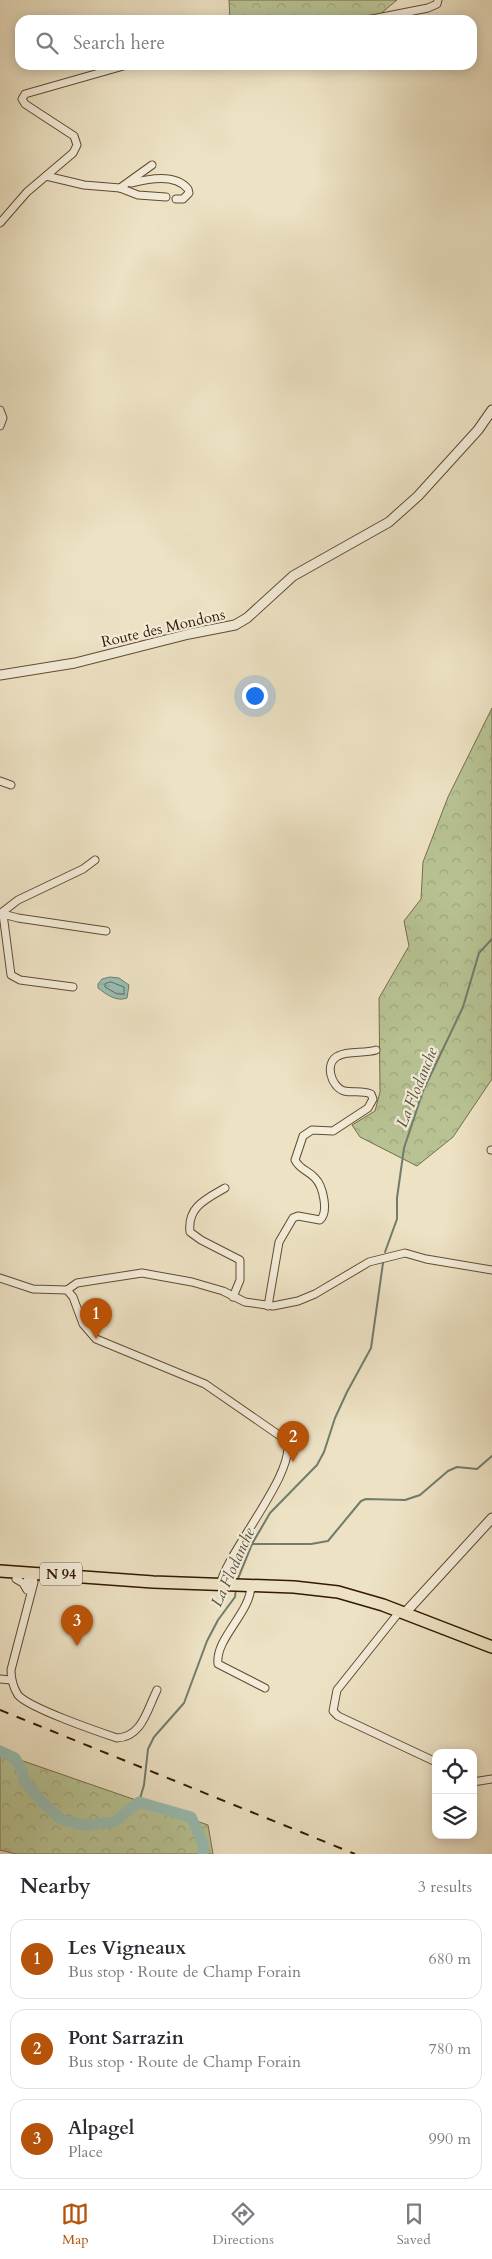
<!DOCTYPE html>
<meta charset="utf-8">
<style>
body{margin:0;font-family:Cardo,serif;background:#f7f7f7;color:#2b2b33}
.controls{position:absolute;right:15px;bottom:15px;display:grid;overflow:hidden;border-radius:10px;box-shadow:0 2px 12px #0003}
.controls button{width:45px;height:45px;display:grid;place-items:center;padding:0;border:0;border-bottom:1px solid #e1e1e2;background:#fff;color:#2b2b33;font:25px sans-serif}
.you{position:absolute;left:254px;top:695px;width:18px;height:18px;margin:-12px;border:4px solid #fff;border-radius:50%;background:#1a73e8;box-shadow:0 0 0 8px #1a73e833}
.badge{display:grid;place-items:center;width:32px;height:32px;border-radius:50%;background:#b45309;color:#fff;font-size:16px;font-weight:700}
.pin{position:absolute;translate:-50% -41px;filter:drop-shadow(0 1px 2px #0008)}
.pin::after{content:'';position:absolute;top:26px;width:18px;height:15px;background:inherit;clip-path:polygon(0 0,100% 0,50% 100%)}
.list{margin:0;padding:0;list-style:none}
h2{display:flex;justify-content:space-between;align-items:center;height:65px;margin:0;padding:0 20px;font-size:21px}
h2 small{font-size:16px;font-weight:400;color:#7c7c81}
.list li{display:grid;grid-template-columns:32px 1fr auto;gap:15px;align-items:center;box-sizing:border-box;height:80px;margin:0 10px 10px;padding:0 10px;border:1px solid #e1e1e2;border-radius:15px}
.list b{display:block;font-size:19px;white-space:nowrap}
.list p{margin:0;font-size:16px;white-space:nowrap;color:#7c7c81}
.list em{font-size:16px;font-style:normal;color:#7c7c81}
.icon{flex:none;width:28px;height:28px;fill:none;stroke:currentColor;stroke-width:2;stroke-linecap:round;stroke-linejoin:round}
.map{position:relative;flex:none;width:492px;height:1854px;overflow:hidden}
.search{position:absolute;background:#fff;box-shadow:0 2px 12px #0003;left:15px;right:15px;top:15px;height:55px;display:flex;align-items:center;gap:12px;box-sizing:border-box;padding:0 18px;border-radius:15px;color:#7c7c81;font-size:19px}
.sheet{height:335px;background:#fff}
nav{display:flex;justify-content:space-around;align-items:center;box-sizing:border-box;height:70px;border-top:1px solid #e1e1e2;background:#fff;font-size:14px;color:#7c7c81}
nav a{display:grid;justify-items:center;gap:2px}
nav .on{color:#b45309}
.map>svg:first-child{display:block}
.forest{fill:url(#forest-crowns);stroke:#766e4a}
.water{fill:url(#water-ripples);stroke:#717c6c}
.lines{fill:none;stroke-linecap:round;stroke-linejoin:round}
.shore{stroke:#666c5a;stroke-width:1}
.stream{stroke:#717c6c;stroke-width:2}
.river{stroke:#99beb4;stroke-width:11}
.minor-casing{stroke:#624b31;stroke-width:9}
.tertiary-casing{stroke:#624b31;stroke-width:11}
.primary-casing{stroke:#341900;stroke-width:14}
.minor{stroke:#f3ecd9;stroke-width:7}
.tertiary{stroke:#f3ecd9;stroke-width:9}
.primary{stroke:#ede2c4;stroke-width:11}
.rail{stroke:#341900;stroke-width:2;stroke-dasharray:9 9;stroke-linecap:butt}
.labels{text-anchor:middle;stroke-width:4.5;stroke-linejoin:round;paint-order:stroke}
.shield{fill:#f3ecd9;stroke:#6d5841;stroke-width:1}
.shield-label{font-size:14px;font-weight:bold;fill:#341900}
.street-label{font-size:15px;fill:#341900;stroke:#f3ecd9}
.water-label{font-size:16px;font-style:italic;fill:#57533f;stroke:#f3ecd9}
</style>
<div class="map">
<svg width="492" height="1854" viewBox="0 0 492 1854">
<defs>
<pattern id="forest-crowns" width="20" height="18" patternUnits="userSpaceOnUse" patternTransform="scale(1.25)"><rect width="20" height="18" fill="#b8c394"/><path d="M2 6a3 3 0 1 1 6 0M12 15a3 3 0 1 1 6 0" fill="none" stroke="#9fa77e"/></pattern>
<pattern id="water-ripples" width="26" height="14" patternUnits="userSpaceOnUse" patternTransform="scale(1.25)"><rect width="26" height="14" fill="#99beb4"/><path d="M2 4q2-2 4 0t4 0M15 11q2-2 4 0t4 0" fill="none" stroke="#84a399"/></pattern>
</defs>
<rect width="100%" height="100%" fill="#ede2c4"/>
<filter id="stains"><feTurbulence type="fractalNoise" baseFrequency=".004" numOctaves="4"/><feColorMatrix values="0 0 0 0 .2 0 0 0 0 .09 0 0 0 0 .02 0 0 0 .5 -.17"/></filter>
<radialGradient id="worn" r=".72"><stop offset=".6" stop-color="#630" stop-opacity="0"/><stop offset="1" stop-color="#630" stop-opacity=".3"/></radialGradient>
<g class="forest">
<polygon points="229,0 397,0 373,20 230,20"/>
<polygon points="492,708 492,1079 453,1137 417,1166 360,1137 352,1125 375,1111 380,1092 379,998 409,946 404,921 421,899 423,862 448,797"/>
<polygon points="0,1753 208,1825 213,1854 16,1854 0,1850"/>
</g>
<path class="water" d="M110,977L119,978L129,985L127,998C117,1002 107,995 98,988V984L102,979Z"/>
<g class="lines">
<polygon class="shore" points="111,982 124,987 124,994 117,994 105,987 105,984"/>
<g class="stream">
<polyline points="385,1252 397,1219 397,1198 404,1148 423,1091 463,1007 479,953 492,939"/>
<polyline points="252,1544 311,1544 328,1541 361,1501 366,1499 405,1500 420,1495 448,1471 457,1467 477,1469 492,1456"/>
<polyline points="237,1581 252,1544 270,1513 317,1465 324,1452 335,1418 347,1392 371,1348 383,1263"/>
<polyline points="139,1802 144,1785 148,1749 154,1737 184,1703 207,1641 218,1620 235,1597 236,1588"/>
</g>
<polyline class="river" points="0,1751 15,1758 22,1770 24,1781 46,1806 62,1820 84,1825 114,1822 139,1802 191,1817 203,1843 203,1854"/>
<g class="minor-casing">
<g id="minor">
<polyline points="367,20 428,8 437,4 438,0"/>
<polyline points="46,176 84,185 120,188 152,165"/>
<path d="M131,183C148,179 175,173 188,189L189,193L183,199H176"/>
<polyline points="120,188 138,195 166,197"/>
<polyline points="0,223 27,192 73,153 77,145 74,136 25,104 22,99 25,94 127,65"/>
<polyline points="0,410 3,418 0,426"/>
<polyline points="0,781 11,785"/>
<polyline points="0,914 18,900 83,869 95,860"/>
<polyline points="73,987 20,980 11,975 3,914 18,918 106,931"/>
<polyline points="491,1150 492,1150"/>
<path d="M225,1188C206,1199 187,1207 190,1232L201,1240L240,1260V1280L233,1297"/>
<path d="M0,1278L33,1289L67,1290L73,1297L83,1324L96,1339L205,1384L286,1440C300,1468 226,1553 220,1585"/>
<polyline points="67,1290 77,1283 142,1273 192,1282 223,1291 245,1302 273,1306 298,1301 315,1294 369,1262 405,1253 426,1259 492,1270"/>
<path d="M268,1306L279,1242L293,1218L298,1216L320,1220C329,1212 323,1186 315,1178C308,1170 300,1170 295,1160L303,1136L312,1130L333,1131L368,1108L373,1099L371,1094C362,1090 353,1093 344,1091C331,1087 324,1063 338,1056C349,1050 364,1054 376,1050"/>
<path d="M27,1574L33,1578L34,1582L11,1670C11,1678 13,1687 18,1695C29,1708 99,1732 117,1738C142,1737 147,1710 157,1690"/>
<polyline points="16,1579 23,1583 27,1590"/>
<path d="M251,1585C251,1613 215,1638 218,1664L265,1688"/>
<polyline points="26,1587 28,1577 34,1575"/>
<polyline points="400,1611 337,1690 333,1711 338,1716 436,1762"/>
<polyline points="0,1679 11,1680"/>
<polyline points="473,1782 492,1779"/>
</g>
</g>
<g class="tertiary-casing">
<g id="tertiary">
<polyline points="0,675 75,663 189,634 235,625 247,618 293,576 389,522 418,496 478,430 492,410"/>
<polyline points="405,1613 492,1518"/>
</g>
</g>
<g class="primary-casing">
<polyline id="primary" points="0,1571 153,1582 294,1587 338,1592 383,1605 492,1647"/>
</g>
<use href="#minor" class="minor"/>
<use href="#tertiary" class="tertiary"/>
<use href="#primary" class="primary"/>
<polyline class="rail" points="0,1710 355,1854"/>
</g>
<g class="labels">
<rect class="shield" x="40" y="1562.5" width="42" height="23" rx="4"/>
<g class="shield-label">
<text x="61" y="1579">N 94</text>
</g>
<g class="street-label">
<text transform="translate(163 628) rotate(-13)" y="5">Route des Mondons</text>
</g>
<g class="water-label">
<text transform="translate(416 1087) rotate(-68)" y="6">La Flodanche</text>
<text transform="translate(232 1567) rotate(-66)" y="6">La Flodanche</text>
</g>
</g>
<rect width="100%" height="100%" filter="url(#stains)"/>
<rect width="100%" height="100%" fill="url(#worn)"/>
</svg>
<div class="controls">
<button><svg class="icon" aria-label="locate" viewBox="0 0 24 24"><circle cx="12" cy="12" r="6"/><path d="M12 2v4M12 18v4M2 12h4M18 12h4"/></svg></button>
<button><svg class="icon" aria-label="layers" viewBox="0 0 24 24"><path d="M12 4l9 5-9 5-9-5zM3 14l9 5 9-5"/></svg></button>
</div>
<div class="you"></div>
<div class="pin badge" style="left:96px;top:1339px">1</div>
<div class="pin badge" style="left:293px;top:1462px">2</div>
<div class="pin badge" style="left:77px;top:1646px">3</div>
<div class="search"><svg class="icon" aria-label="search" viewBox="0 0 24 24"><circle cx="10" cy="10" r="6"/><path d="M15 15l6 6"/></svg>Search here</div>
</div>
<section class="sheet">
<h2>Nearby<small>3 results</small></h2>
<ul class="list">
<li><span class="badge">1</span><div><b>Les Vigneaux</b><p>Bus stop · Route de Champ Forain</p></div><em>680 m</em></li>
<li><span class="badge">2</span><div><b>Pont Sarrazin</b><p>Bus stop · Route de Champ Forain</p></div><em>780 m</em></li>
<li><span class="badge">3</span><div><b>Alpagel</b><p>Place</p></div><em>990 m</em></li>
</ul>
</section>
<nav>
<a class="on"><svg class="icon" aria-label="map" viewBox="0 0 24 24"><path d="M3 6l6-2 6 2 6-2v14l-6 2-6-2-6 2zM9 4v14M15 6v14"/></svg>Map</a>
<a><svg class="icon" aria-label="directions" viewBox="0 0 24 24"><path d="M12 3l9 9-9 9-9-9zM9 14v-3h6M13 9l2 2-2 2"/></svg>Directions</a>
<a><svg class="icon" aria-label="saved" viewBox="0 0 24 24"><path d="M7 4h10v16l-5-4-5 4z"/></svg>Saved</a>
</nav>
